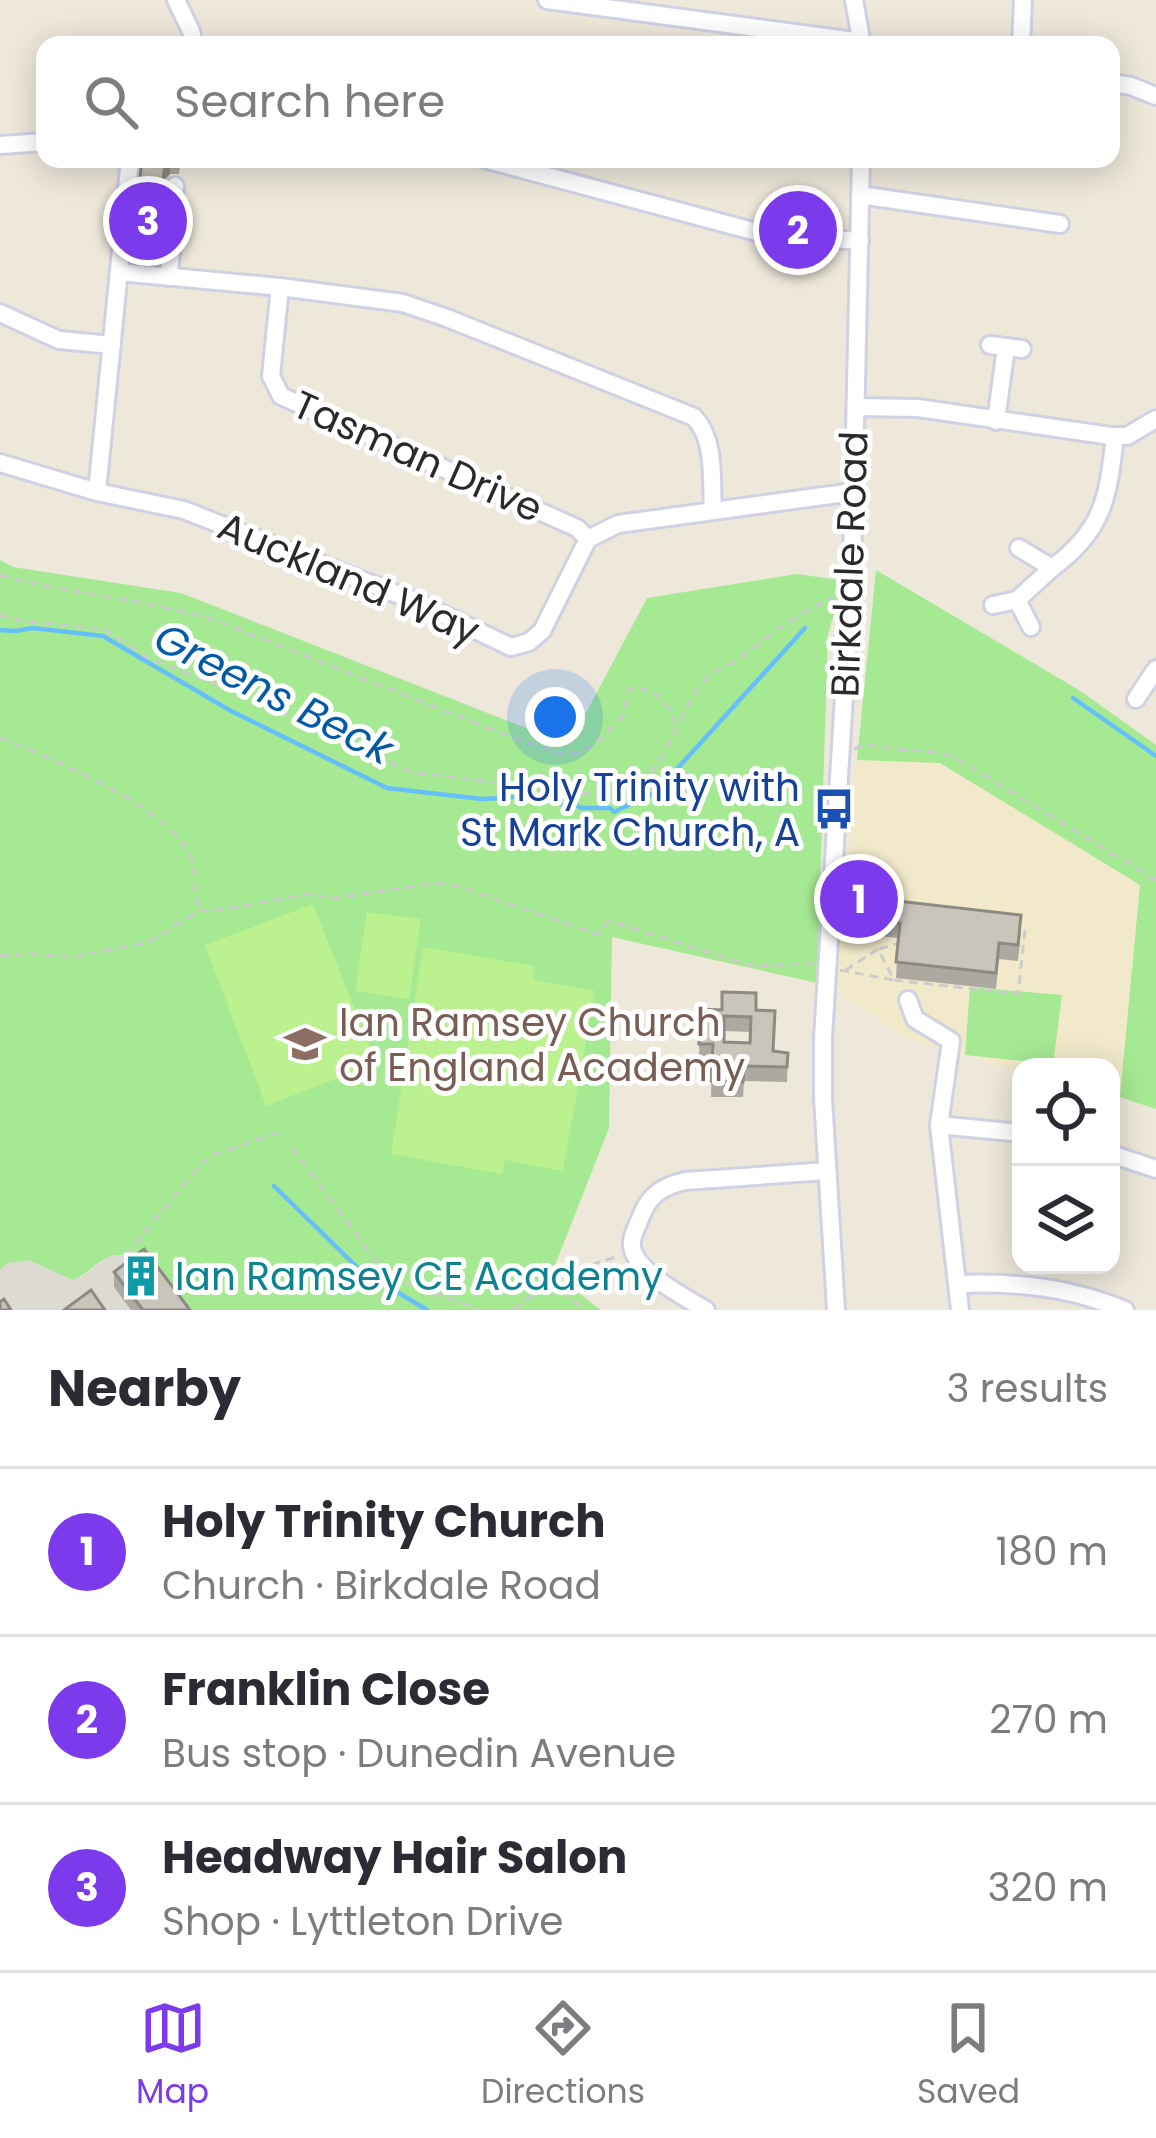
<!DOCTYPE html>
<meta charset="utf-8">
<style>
body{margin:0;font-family:Poppins,sans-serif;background:#f7f7f7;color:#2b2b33}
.controls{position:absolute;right:36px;bottom:36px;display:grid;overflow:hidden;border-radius:24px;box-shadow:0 6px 30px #0003}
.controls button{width:108px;height:108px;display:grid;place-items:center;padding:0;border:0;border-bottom:3px solid #e1e1e2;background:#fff;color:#2b2b33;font:60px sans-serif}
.you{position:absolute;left:555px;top:717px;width:42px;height:42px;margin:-30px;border:9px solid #fff;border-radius:50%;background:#1a73e8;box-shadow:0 0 0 18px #1a73e833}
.badge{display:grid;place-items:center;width:78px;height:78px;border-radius:50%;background:#7c3aed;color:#fff;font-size:39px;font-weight:700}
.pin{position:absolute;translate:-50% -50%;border:6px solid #fff;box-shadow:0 3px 12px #0006}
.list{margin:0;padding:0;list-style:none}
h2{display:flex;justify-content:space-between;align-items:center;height:156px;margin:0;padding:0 48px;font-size:51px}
h2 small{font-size:39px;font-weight:400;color:#7c7c81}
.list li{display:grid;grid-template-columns:78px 1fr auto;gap:36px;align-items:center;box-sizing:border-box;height:168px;padding:0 48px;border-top:3px solid #e1e1e2}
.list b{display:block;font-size:45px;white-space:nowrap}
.list p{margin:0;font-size:39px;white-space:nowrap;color:#7c7c81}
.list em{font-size:39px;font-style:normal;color:#7c7c81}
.icon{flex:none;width:66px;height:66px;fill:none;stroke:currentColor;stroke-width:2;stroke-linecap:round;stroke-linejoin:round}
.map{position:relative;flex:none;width:1156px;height:1310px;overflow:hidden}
.search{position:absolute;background:#fff;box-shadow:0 6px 30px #0003;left:36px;right:36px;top:36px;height:132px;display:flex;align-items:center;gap:30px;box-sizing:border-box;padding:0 42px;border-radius:24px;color:#7c7c81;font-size:45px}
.sheet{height:660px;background:#fff}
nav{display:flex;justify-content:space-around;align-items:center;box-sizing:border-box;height:168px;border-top:3px solid #e1e1e2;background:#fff;font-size:33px;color:#7c7c81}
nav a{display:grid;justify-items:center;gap:6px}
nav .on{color:#7c3aed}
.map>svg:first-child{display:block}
.education{fill:#f1e9c9}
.green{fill:#a6e993}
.pitch{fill:#bbf18e}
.plaza{fill:#dddad2}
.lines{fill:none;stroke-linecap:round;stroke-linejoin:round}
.stream{stroke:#66bff8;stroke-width:4.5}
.minor-casing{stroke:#d0d2e4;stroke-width:22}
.path{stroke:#ccc;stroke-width:3;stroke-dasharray:9 6;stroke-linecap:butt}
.minor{stroke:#fff;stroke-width:16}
.wall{fill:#ada9a1;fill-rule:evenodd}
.shaded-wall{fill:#8d8a83}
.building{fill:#c9c5bb;stroke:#8d8a83;stroke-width:3;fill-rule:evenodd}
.labels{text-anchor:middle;stroke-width:10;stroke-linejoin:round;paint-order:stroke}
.street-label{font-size:39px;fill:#2a2a2a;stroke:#fff}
.transit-label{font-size:39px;fill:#164399;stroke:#fff;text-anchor:end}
.education-label{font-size:39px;fill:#785e54;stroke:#fff;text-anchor:start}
.culture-label{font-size:39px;fill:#0d838f;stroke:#fff;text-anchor:start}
.water-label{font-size:42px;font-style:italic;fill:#035aa6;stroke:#fff}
</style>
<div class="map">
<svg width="1156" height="1310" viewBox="0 0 1156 1310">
<rect width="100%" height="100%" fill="#eee8db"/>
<polygon class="education" points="857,760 940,763 1141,885 1120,1097 1111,1095 1111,1067 1021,1067 1021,1071 905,1038 840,993 836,986"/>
<g class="green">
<path d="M0,560L13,567L181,593L531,730L586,713L647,598L797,574L840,580L839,597L828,634L817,983L612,937L609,1128L552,1273L601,1310H186L158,1272L156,1263C143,1257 121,1251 107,1258C94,1264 86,1275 73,1280C47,1273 25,1250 0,1270Z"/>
<polygon points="876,570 1079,690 1156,745 1156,1109 1120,1097 1140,885 940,763 857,760"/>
<polygon points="970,987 1062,995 1053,1064 965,1055"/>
</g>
<g class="pitch">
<polygon points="313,904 376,1063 266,1106 205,945"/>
<polygon points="367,912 421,919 409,999 355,991"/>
<polygon points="423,947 534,966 533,980 595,991 563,1171 505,1160 502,1174 391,1154"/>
</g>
<polygon class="plaza" points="115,1255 145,1257 157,1263 115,1287 131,1310 0,1310 0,1270 8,1263 28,1260 73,1280 82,1276 108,1257"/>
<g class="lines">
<g class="stream">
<polyline points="0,630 15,631 33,628 103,636 231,711 387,788 482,799 537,796 568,807 572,803 581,808 610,808 614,812 656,792 805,628"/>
<polyline points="1073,698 1156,756"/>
<polyline points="274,1186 359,1269 427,1310"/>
</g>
<g class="minor-casing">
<g id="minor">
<polyline points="176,0 191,31 194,45"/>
<polyline points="547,0 862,42"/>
<polyline points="854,0 862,45"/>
<polyline points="1021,45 1023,0"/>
<polyline points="1111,83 1131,86 1156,96"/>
<polyline points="0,145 45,142"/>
<polyline points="484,159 764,234 860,241"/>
<polyline points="860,195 1060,224"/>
<path d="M119,272L280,287L403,303L447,318L694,417C716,440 711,480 713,510"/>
<polyline points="169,277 175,186"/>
<polyline points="280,287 271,376 281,396 577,528 588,539"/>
<polyline points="0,313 59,340 112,345"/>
<polyline points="990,345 1022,349"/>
<polyline points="856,407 918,408 1111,436 1127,436 1156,419"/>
<polyline points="996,421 1006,347"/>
<polyline points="0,463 97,492 184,510 417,602 511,647 529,642 542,631 588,539 618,524 853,492"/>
<polyline points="97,492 130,159"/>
<path d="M1052,568C1104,530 1108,497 1115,436"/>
<polyline points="1017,600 1031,627"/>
<polyline points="993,605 1017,600 1052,568 1019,548"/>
<polyline points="1136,699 1156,669"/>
<polyline points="908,1000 915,1019 951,1041 939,1125 960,1310"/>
<polyline points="939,1125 1021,1133"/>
<polyline points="1111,1154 1156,1169"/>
<path d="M959,1284C1019,1282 1069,1287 1125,1310"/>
<path d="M706,1310C685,1297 628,1269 632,1241C633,1233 639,1222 642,1214C650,1194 664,1186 685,1181L827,1171"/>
<polyline points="836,1310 823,1098 823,1038 852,566 861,159"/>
</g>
</g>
<g class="path">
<path d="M0,575C71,594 145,599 215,620L511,737L560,753L577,754L594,746L623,716L630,688C654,687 668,700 675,723"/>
<path d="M0,615L20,620L106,630L146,657L236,692L411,772L589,794C606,791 627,789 643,779C668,764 681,702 708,677C714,671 724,668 732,663C766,640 795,613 834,598"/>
<path d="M0,738C48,756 166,806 189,853C196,868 196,891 198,908"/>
<path d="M854,749L867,744C896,753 926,747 954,757L1156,880"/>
<polyline points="635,782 638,795 648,804"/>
<polyline points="879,949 899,943"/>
<polyline points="0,956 31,954 72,957 149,942 199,911 232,908 314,893 328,899 437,883 455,885 597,934 609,921 753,966 815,964"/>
<polyline points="840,970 894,980 878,949 844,971"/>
<polyline points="894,980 1018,994 1025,930 1017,929"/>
<polyline points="292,1147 387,1276 480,1310"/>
<polyline points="125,1256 199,1167 212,1155 278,1133"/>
<polyline points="550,1281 558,1275 619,1256"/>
<polyline points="514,1310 548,1282 586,1310"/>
</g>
<use href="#minor" class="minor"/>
</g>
<g class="wall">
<polygon points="142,159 181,159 179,174 170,174 164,180 159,228 136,225"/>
<polygon points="874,885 873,898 1021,931 1018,961 999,959 996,989 896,978 898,938 842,932 842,916"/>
<path d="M700,1009L756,1010L774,1051L788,1053L787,1082L744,1081L743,1097H711L712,1060L699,1059ZM724,1031L751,1032L750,1043L724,1042Z"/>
<polygon points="114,1272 190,1310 131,1310 114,1287"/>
</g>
<polygon class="shaded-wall" points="170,164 170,174 164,180 159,228 164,170"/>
<g class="building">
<polygon points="142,159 180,159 179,164 170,164 164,170 159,218 136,215"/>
<polygon points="846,865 874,869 871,898 1021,915 1018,945 999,943 996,973 896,962 900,923 842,916"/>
<path d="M722,992L756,993V1010L775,1011L773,1051L788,1053L787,1067L744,1066L743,1082L711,1081L713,1044H699L700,1009L722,1010ZM724,1016L751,1017L750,1043L724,1042Z"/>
<polygon points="144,1249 190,1310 143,1310 114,1272"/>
<polygon points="91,1290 105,1310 64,1310"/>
<polygon points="4,1299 11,1310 0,1310 0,1302"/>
</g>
<defs>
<g id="bus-bare" transform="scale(3.24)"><path d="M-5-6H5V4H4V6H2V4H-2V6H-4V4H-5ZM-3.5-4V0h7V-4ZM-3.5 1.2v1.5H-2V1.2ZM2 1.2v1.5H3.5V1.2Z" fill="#1a4fb4" stroke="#fff" stroke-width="2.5" paint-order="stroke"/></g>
<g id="school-bare" transform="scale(3.24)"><path d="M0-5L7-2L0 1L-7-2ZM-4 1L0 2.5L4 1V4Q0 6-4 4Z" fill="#8d6e63" stroke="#fff" stroke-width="2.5" paint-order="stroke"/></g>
<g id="building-bare" transform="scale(3.24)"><path d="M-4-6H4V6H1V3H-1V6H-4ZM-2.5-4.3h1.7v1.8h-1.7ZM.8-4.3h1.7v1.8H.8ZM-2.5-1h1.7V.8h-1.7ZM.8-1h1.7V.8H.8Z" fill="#0f9aa8" stroke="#fff" stroke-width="2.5" paint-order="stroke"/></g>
</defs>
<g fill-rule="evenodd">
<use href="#bus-bare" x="834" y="809"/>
<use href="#school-bare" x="305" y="1044"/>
<use href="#building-bare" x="141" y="1276"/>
</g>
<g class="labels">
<g class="street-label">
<text transform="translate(418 456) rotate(24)" y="14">Tasman Drive</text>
<text transform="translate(849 564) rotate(-88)" y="14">Birkdale Road</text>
<text transform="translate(349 578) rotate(23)" y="14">Auckland Way</text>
</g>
<g class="transit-label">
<text x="800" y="801">Holy Trinity with<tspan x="800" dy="45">St Mark Church, A</tspan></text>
</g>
<g class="education-label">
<text x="339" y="1036">Ian Ramsey Church<tspan x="339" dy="45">of England Academy</tspan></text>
</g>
<g class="culture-label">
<text x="175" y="1290">Ian Ramsey CE Academy</text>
</g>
<g class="water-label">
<text transform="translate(274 693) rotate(27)" y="15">Greens Beck</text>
</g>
</g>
</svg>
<div class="controls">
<button><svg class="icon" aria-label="locate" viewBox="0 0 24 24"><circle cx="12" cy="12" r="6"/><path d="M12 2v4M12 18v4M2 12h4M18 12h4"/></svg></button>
<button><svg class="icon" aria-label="layers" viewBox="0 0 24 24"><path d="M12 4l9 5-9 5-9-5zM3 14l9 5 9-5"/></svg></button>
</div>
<div class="you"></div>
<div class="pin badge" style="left:859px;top:899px">1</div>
<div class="pin badge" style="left:798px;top:230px">2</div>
<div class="pin badge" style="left:148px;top:221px">3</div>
<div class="search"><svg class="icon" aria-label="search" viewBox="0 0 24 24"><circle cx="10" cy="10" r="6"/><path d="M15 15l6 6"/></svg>Search here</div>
</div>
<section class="sheet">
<h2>Nearby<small>3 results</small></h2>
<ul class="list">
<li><span class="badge">1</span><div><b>Holy Trinity Church</b><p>Church · Birkdale Road</p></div><em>180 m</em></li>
<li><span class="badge">2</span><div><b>Franklin Close</b><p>Bus stop · Dunedin Avenue</p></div><em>270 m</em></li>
<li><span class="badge">3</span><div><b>Headway Hair Salon</b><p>Shop · Lyttleton Drive</p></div><em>320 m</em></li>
</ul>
</section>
<nav>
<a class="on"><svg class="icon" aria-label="map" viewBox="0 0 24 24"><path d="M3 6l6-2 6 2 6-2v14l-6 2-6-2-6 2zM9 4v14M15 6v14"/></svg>Map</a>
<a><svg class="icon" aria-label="directions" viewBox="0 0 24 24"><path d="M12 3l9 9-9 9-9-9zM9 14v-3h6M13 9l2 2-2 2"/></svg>Directions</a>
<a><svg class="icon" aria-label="saved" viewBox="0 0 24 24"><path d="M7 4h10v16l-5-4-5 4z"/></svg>Saved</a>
</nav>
